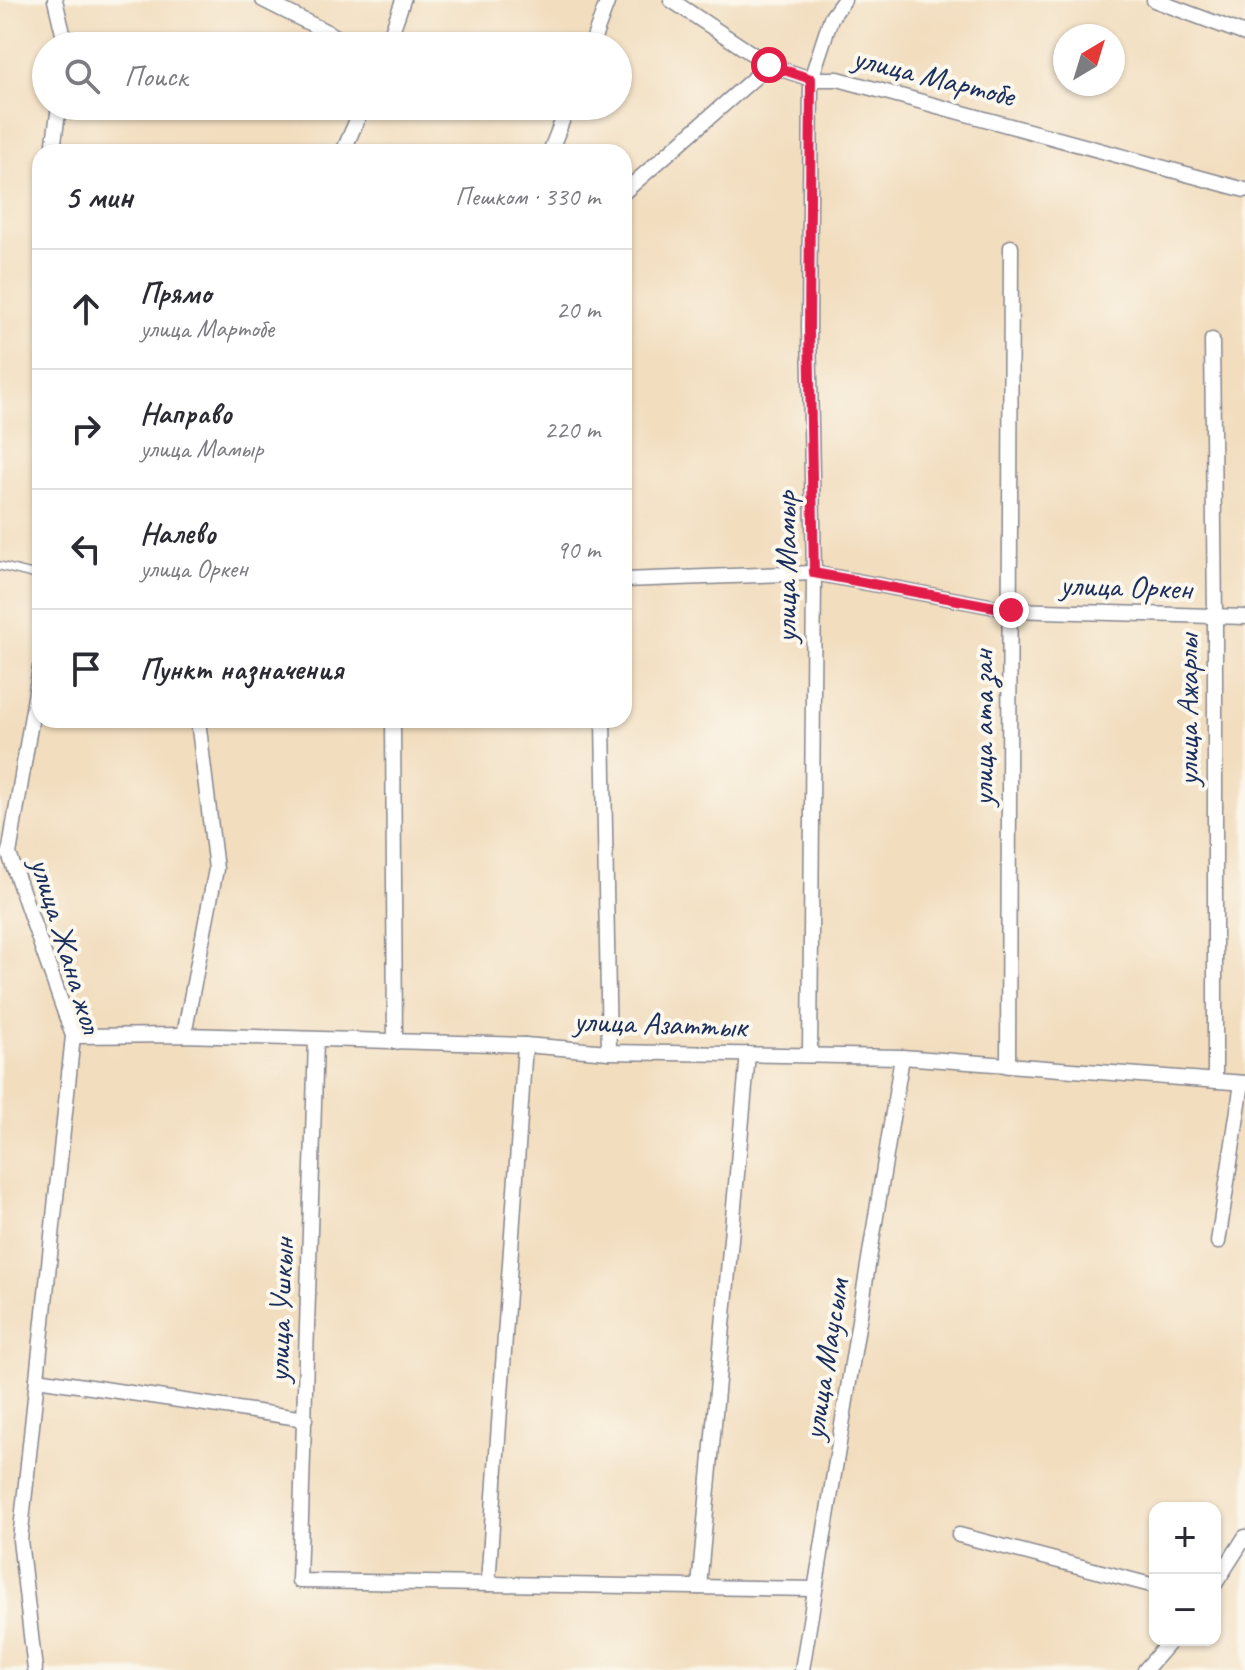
<!DOCTYPE html>
<html lang="ru">
<meta charset="utf-8">
<style>
body{margin:0;font-family:Caveat,sans-serif;background:#f7f7f7;color:#2b2b33}
.controls{position:absolute;right:24px;bottom:24px;display:grid;overflow:hidden;border-radius:16px;box-shadow:0 2px 6px #0004}
.controls button{width:72px;height:72px;display:grid;place-items:center;padding:0;border:0;border-bottom:2px solid #e1e1e2;background:#fff;color:#2b2b33;font:40px sans-serif}
.compass{position:absolute;left:1053px;top:24px;width:72px;height:72px;border-radius:50%;background:#fff;box-shadow:0 2px 6px #0004;rotate:38deg}
.stop{position:absolute;width:24px;height:24px;margin:-18px;border:6px solid #e11d48;border-radius:50%;background:#fff}
.stop.end{background:#e11d48;border-color:#fff;box-shadow:0 2px 8px #0008}
.list{margin:0;padding:0;list-style:none}
h2{display:flex;justify-content:space-between;align-items:center;height:104px;margin:0;padding:0 32px;font-size:34px}
h2 small{font-size:26px;font-weight:400;color:#7c7c81}
.list li{display:grid;grid-template-columns:52px 1fr auto;gap:24px;align-items:center;box-sizing:border-box;height:120px;padding:0 32px;border-top:2px solid #e1e1e2}
.list b{display:block;font-size:30px;white-space:nowrap}
.list p{margin:0;font-size:26px;white-space:nowrap;color:#7c7c81}
.list em{font-size:26px;font-style:normal;color:#7c7c81}
.icon{flex:none;width:44px;height:44px;fill:none;stroke:currentColor;stroke-width:2;stroke-linecap:round;stroke-linejoin:round}
.map{position:relative;flex:none;width:1245px;height:1670px;overflow:hidden}
.search{position:absolute;background:#fff;box-shadow:0 2px 6px #0004;left:32px;top:32px;width:600px;height:88px;display:flex;align-items:center;gap:20px;box-sizing:border-box;padding:0 28px;border-radius:44px;color:#7c7c81;font-size:30px}
.panel{position:absolute;background:#fff;box-shadow:0 2px 6px #0004;left:32px;top:144px;width:600px;height:584px;border-radius:24px}
.map>svg:first-child{display:block}
.lines{fill:none;stroke-linecap:round;stroke-linejoin:round}
.service-casing{stroke:#86868e;stroke-width:10}
.minor-casing{stroke:#86868e;stroke-width:17}
.service{stroke:#fff;stroke-width:7}
.minor{stroke:#fff;stroke-width:14}
.route{stroke:#e11d48;stroke-width:10}
.labels{text-anchor:middle;stroke-width:8;stroke-linejoin:round;paint-order:stroke}
.street-label{font-size:32px;fill:#1b2f5e;stroke:#fbf7ec}
</style>
<div class="map">
<svg width="1245" height="1670" viewBox="0 0 1245 1670">
<rect width="100%" height="100%" fill="#fbf7ec"/>
<filter id="ink" filterUnits="userSpaceOnUse"><feTurbulence type="fractalNoise" baseFrequency=".0125" numOctaves="2"/><feDisplacementMap in="SourceGraphic" scale="16" xChannelSelector="R" yChannelSelector="G"/><feConvolveMatrix kernelMatrix="1 2 1 2 8 2 1 2 1" color-interpolation-filters="sRGB"/></filter>
<filter id="wash" filterUnits="userSpaceOnUse"><feTurbulence type="fractalNoise" baseFrequency=".006" numOctaves="4" result="noise"/><feDisplacementMap in="SourceGraphic" scale="32" xChannelSelector="R" yChannelSelector="G"/><feGaussianBlur stdDeviation="1.8" result="paint"/><feColorMatrix in="noise" values="0 0 0 0 0 0 0 0 0 0 0 0 0 0 0 0 0 1.4 0 .05"/><feComposite in="paint" operator="in"/></filter>
<g filter="url(#wash)">
<rect width="100%" height="100%" fill="#f2ddbe"/>
</g>
<g filter="url(#ink)">
<g class="lines">
<g class="service-casing">
<polyline id="service" points="0,566 40,576"/>
</g>
<g class="minor-casing">
<g id="minor">
<polyline points="55,0 66,46"/>
<polyline points="263,0 355,46"/>
<polyline points="671,0 769,65 811,79 838,79 1245,190"/>
<polyline points="1154,0 1245,34"/>
<polyline points="387,46 403,0"/>
<polyline points="591,46 608,0"/>
<polyline points="54,142 59,106"/>
<polyline points="343,152 363,106"/>
<polyline points="550,152 568,106"/>
<polyline points="624,192 769,65"/>
<polyline points="1212,340 1215,617 1215,1081"/>
<polyline points="624,580 814,573 1011,610 1245,617"/>
<polyline points="393,720 395,1042"/>
<polyline points="603,720 609,1052"/>
<polyline points="184,1035 216,869 198,720"/>
<polyline points="73,1036 184,1035 525,1045 609,1052 902,1057 1245,1083"/>
<polyline points="316,1040 299,1581 815,1589"/>
<polyline points="810,1055 814,573 809,329 811,79 831,18 844,0"/>
<polyline points="1008,1066 1011,247"/>
<polyline points="1218,1242 1242,1083"/>
<polyline points="37,1379 305,1419"/>
<polyline points="959,1535 1155,1586"/>
<polyline points="488,1584 525,1045"/>
<polyline points="1215,1584 1245,1537"/>
<polyline points="699,1587 748,1054"/>
<polyline points="35,1670 20,1540 73,1036 9,854 40,667"/>
<polyline points="802,1670 902,1057"/>
<polyline points="1145,1670 1171,1640"/>
</g>
</g>
<use href="#service" class="service"/>
<use href="#minor" class="minor"/>
</g>
</g>
<g class="lines" filter="url(#ink)">
<polyline class="route" points="769,65 811,79 809,329 814,573 1011,610"/>
</g>
<g class="labels">
<g class="street-label">
<text transform="translate(934 76) rotate(14)" y="11">улица Мартобе</text>
<text transform="translate(785 567) rotate(-90)" y="11">улица Мамыр</text>
<text transform="translate(1126 586) rotate(2)" y="11">улица Оркен</text>
<text transform="translate(1187 710) rotate(-90)" y="11">улица Ажарлы</text>
<text transform="translate(982 728) rotate(-90)" y="11">улица ата зан</text>
<text transform="translate(67 945) rotate(73)" y="11">улица Жана жол</text>
<text transform="translate(660 1023) rotate(2)" y="11">улица Азаттык</text>
<text transform="translate(280 1310) rotate(-88)" y="11">улица Ушкын</text>
<text transform="translate(825 1359) rotate(-81)" y="11">улица Маусым</text>
</g>
</g>
</svg>
<div class="controls">
<button>+</button>
<button>−</button>
</div>
<svg class="compass" viewBox="-18 -18 36 36"><path d="M0-13l5 13h-10z" fill="#e53935"/><path d="M0 13l5-13h-10z" fill="#7c7c81"/></svg>
<div class="stop" style="left:769px;top:65px"></div>
<div class="stop end" style="left:1011px;top:610px"></div>
<div class="search"><svg class="icon" aria-label="search" viewBox="0 0 24 24"><circle cx="10" cy="10" r="6"/><path d="M15 15l6 6"/></svg>Поиск</div>
<section class="panel">
<h2>5 мин<small>Пешком · 330 m</small></h2>
<ul class="list">
<li><svg class="icon" aria-label="ahead" viewBox="0 0 24 24"><path d="M12 20V5M6 11l6-6 6 6"/></svg><div><b>Прямо</b><p>улица Мартобе</p></div><em>20 m</em></li>
<li><svg class="icon" aria-label="right" viewBox="0 0 24 24"><path d="M7 20v-9h11M14 6l5 5-5 5"/></svg><div><b>Направо</b><p>улица Мамыр</p></div><em>220 m</em></li>
<li><svg class="icon" aria-label="left" viewBox="0 0 24 24"><path d="M17 20v-9H6M10 6l-5 5 5 5"/></svg><div><b>Налево</b><p>улица Оркен</p></div><em>90 m</em></li>
<li><svg class="icon" aria-label="arrive" viewBox="0 0 24 24"><path d="M6 21V4h12l-3 4 3 4H6"/></svg><div><b>Пункт назначения</b></div></li>
</ul>
</section>
</div>
